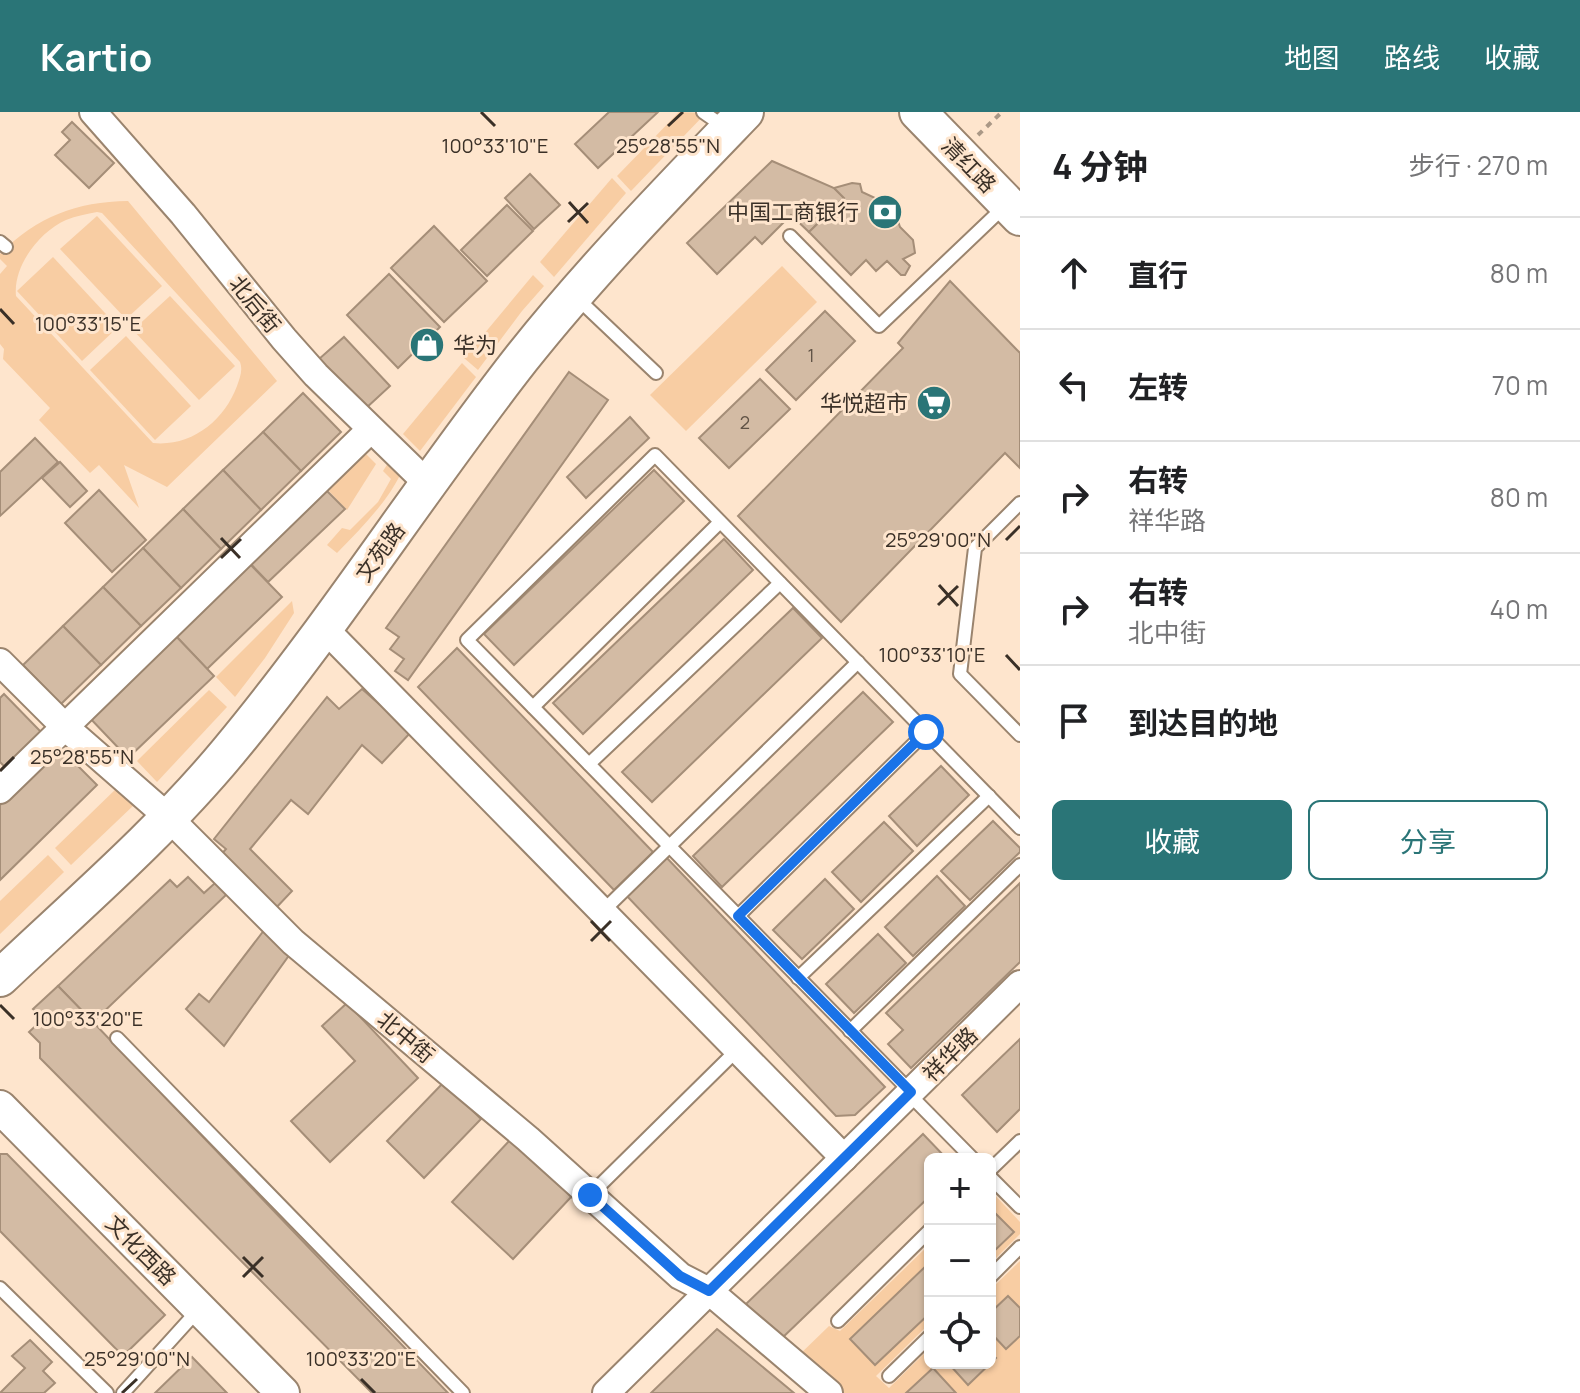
<!DOCTYPE html>
<html lang="zh">
<meta charset="utf-8">
<style>
body{margin:0;font-family:Manrope,"Noto Sans SC",sans-serif;background:#f2f2f2;color:#202124}
.controls{position:absolute;right:24px;bottom:24px;display:grid;overflow:hidden;border-radius:12px;box-shadow:0 2px 6px #0004}
.controls button{width:72px;height:72px;display:grid;place-items:center;padding:0;border:0;border-bottom:2px solid #e0e0e0;background:#fff;color:#202124;font:40px sans-serif}
.stop{position:absolute;width:24px;height:24px;margin:-18px;border:6px solid #1a73e8;border-radius:50%;background:#fff}
.stop.end{background:#1a73e8;border-color:#fff;box-shadow:0 2px 8px #0008}
.list{margin:0;padding:0;list-style:none}
h2{display:flex;justify-content:space-between;align-items:center;height:104px;margin:0;padding:0 32px;font-size:34px}
h2 small{font-size:26px;font-weight:400;color:#757577}
.list li{display:grid;grid-template-columns:52px 1fr auto;gap:24px;align-items:center;box-sizing:border-box;height:112px;padding:0 32px;border-top:2px solid #e0e0e0}
.list b{display:block;font-size:30px;white-space:nowrap}
.list p{margin:0;font-size:26px;white-space:nowrap;color:#757577}
.list em{font-size:26px;font-style:normal;color:#757577}
.actions{display:flex;gap:16px;padding:24px 32px}
.actions a{flex:1;padding:18px 0;border:2px solid #2a7577;border-radius:12px;text-align:center;font-size:28px;color:#2a7577}
.actions .main{background:#2a7577;color:#fff}
.icon{flex:none;width:44px;height:44px;fill:none;stroke:currentColor;stroke-width:2;stroke-linecap:round;stroke-linejoin:round}
.map{position:relative;flex:none;width:1020px;height:1281px;overflow:hidden}
header{display:flex;align-items:center;gap:48px;box-sizing:border-box;height:112px;padding:0 40px;background:#2a7577;color:#fff}
header strong{font-size:38px}
nav{display:flex;gap:44px;margin-inline-start:auto;font-size:28px}
main{display:flex}
aside{flex:1;background:#fff}
.map>svg:first-child{display:block}
.green{fill:#f8cda3;fill-rule:evenodd}
.building{fill:#d3bba4;stroke:#a58e78;stroke-width:2}
.lines{fill:none;stroke-linecap:round;stroke-linejoin:round}
.service-casing{stroke:#9a846e;stroke-width:16}
.minor-casing{stroke:#9a846e;stroke-width:30}
.tertiary-casing{stroke:#9a846e;stroke-width:36}
.secondary-casing{stroke:#9a846e;stroke-width:40}
.path{stroke:#aa9886;stroke-width:4;stroke-dasharray:6 6;stroke-linecap:butt}
.service{stroke:#fff;stroke-width:12}
.minor{stroke:#fff;stroke-width:26}
.tertiary{stroke:#fff;stroke-width:32}
.secondary{stroke:#fff;stroke-width:36}
.route{stroke:#1a73e8;stroke-width:10}
.ticks{fill:none;stroke:#3a3027;stroke-width:3}
.labels{text-anchor:middle;stroke-width:6;stroke-linejoin:round;paint-order:stroke}
.number-label{font-size:18px;fill:#605346}
.street-label{font-size:22px;fill:#3a3027;stroke:#fee5cd}
.poi-label{font-size:22px;fill:#3a3027;stroke:#fee5cd;text-anchor:end}
.ticks-label{font-size:20px;text-anchor:middle;fill:#3a3027;stroke:#fee5cd;stroke-width:6;stroke-linejoin:round;paint-order:stroke}
</style>
<header>
<strong>Kartio</strong>
<nav><a>地图</a><a>路线</a><a>收藏</a></nav>
</header>
<main>
<div class="map">
<svg width="1020" height="1281" viewBox="0 0 1020 1281">
<rect width="100%" height="100%" fill="#fee5cd"/>
<g class="green">
<polygon points="679,0 706,1 631,79 617,64"/>
<polygon points="612,66 626,81 554,165 540,150"/>
<path d="M128,89L277,269L167,375L124,353L139,396L99,353L90,361L39,308L50,296L3,247L4,237L0,232V162L7,154L0,147V142C38,104 76,90 128,89ZM97,100L102,101L240,250C243,259 240,265 237,274C224,309 191,335 153,331L16,184C13,154 39,120 66,108C76,104 87,102 97,100Z"/>
<polygon points="97,104 162,174 126,207 60,137"/>
<polygon points="53,145 118,215 82,249 17,179"/>
<polygon points="782,154 817,190 686,319 650,283"/>
<polygon points="533,163 544,174 522,199 478,258 464,246"/>
<polygon points="170,184 235,254 199,288 133,218"/>
<polygon points="126,224 191,294 155,328 90,258"/>
<polygon points="462,251 476,265 420,339 403,322"/>
<polygon points="364,340 376,352 347,398 327,377"/>
<path d="M392,345L403,357C388,390 362,415 337,441L327,433L342,416L350,418L378,390L391,367L383,359Z"/>
<polygon points="292,489 294,501 265,546 235,585 216,565"/>
<polygon points="209,578 227,595 157,670 137,649"/>
<polygon points="119,674 136,691 71,753 55,736"/>
<polygon points="48,743 64,760 0,822 0,789"/>
<polygon points="990,1078 1020,1110 1020,1122 990,1152"/>
<polygon points="930,1132 930,1211 876,1264 889,1276 930,1236 930,1251 990,1251 990,1178 1020,1149 1020,1281 839,1281 796,1246 829,1214 840,1219"/>
</g>
<g class="building">
<polygon points="609,0 658,0 598,56 575,32"/>
<polygon points="72,10 114,51 89,76 55,43 70,28 62,20"/>
<polygon points="772,49 834,76 844,86 809,120 791,103 762,132 755,125 717,162 687,131"/>
<polygon points="530,62 560,93 534,117 505,86"/>
<polygon points="852,71 860,72 862,80 886,91 895,100 900,115 913,128 915,141 903,147 910,154 905,163 901,163 887,149 876,159 866,148 851,163 809,120 844,86 834,76"/>
<polygon points="507,93 533,119 487,164 461,138"/>
<polygon points="434,114 487,169 444,210 391,156"/>
<polygon points="389,162 440,215 398,256 347,203"/>
<polygon points="950,169 1020,241 1020,356 1005,341 841,510 738,404 903,236 898,231"/>
<polygon points="825,199 855,229 796,288 766,258"/>
<polygon points="344,225 390,274 365,297 319,247"/>
<polygon points="569,260 608,288 408,568 395,559 404,547 390,537 399,525 386,516"/>
<polygon points="760,267 790,297 729,356 699,326"/>
<polygon points="303,281 341,320 301,359 263,320"/>
<polygon points="630,305 649,326 586,386 567,365"/>
<polygon points="263,320 301,359 261,398 223,358"/>
<polygon points="35,326 58,350 0,404 0,360"/>
<polygon points="60,350 87,379 70,395 42,366"/>
<polygon points="223,358 261,398 221,437 183,397"/>
<polygon points="654,358 684,389 514,553 484,522"/>
<polygon points="321,373 345,397 268,470 245,446"/>
<polygon points="99,378 146,428 112,460 65,411"/>
<polygon points="183,397 221,437 181,476 143,436"/>
<polygon points="724,427 753,458 583,622 553,591"/>
<polygon points="143,436 181,476 141,514 103,475"/>
<polygon points="247,449 282,485 207,557 173,521"/>
<polygon points="103,475 141,514 101,553 63,514"/>
<polygon points="793,496 822,526 652,690 622,660"/>
<polygon points="63,514 101,553 61,592 23,553"/>
<polygon points="173,521 214,564 128,646 87,603"/>
<polygon points="457,536 653,740 614,778 418,575"/>
<polygon points="362,577 411,620 382,651 362,633 308,702 291,688 250,737 292,779 274,798 219,745 226,737 214,727 327,585 339,597"/>
<polygon points="863,580 893,610 722,775 693,744"/>
<polygon points="4,582 42,621 6,656 0,650 0,586"/>
<polygon points="59,635 97,673 0,768 0,693"/>
<polygon points="941,654 969,683 917,734 889,704"/>
<polygon points="993,709 1020,736 1020,740 970,788 941,759"/>
<polygon points="884,710 913,739 861,790 832,760"/>
<polygon points="665,744 885,975 855,1003 836,1004 625,782"/>
<polygon points="937,764 965,794 913,844 885,815"/>
<polygon points="188,765 204,781 215,771 227,782 93,910 58,874 170,768 177,775"/>
<polygon points="825,767 854,797 802,847 773,818"/>
<polygon points="1020,771 1020,850 911,956 888,932 903,918 886,901"/>
<polygon points="265,817 295,835 224,934 186,897 199,882 209,890"/>
<polygon points="878,822 906,851 854,901 826,872"/>
<polygon points="58,874 93,910 448,1281 372,1281 40,946 40,931 29,920 43,907 33,897"/>
<polygon points="347,891 418,966 330,1050 291,1009 355,949 322,914"/>
<polygon points="1020,927 1020,997 997,1020 962,983"/>
<polygon points="444,970 481,1007 424,1066 387,1029"/>
<polygon points="923,1022 947,1047 930,1047 930,1084 780,1228 746,1192"/>
<polygon points="511,1027 572,1084 513,1147 452,1090"/>
<polygon points="0,1042 7,1042 165,1203 123,1244 0,1119"/>
<polygon points="990,1096 1014,1120 990,1143"/>
<polygon points="930,1150 930,1201 875,1253 850,1227"/>
<polygon points="1008,1184 1020,1196 1020,1224 1006,1237 990,1220 990,1201"/>
<polygon points="717,1217 794,1281 651,1281"/>
<polygon points="30,1228 52,1250 43,1259 55,1271 44,1281 0,1281 25,1256 12,1244"/>
<polygon points="990,1240 996,1246 968,1273 948,1251 990,1251"/>
<polygon points="192,1245 227,1281 155,1281"/>
<polygon points="933,1256 956,1281 906,1281"/>
</g>
<g class="lines">
<g class="service-casing">
<g id="service">
<polyline points="703,0 726,16"/>
<polyline points="790,124 879,214 1005,94"/>
<polyline points="0,130 6,135"/>
<polyline points="577,186 656,261"/>
<polyline points="1020,391 975,436 960,562 1020,623"/>
<polyline points="533,595 720,410"/>
<polyline points="589,652 780,471"/>
<polyline points="602,800 858,550"/>
<polyline points="738,804 926,620"/>
<polyline points="798,866 989,684"/>
<polyline points="850,919 1020,753"/>
<polyline points="117,926 463,1281"/>
<polyline points="911,980 467,528 655,343 1020,716"/>
<polyline points="909,982 973,1047"/>
<polyline points="990,1058 1020,1029"/>
<polyline points="990,1065 1020,1095"/>
<polyline points="590,1083 737,938"/>
<polyline points="990,1165 1020,1135"/>
<polyline points="0,1176 107,1281"/>
<polyline points="838,1209 930,1118"/>
<polyline points="889,1264 930,1224"/>
<polyline points="123,1281 199,1197"/>
</g>
</g>
<g class="minor-casing">
<g id="minor">
<polyline points="93,0 183,102 284,227 316,263 429,373"/>
<polyline points="324,516 844,1046"/>
<polyline points="0,550 65,615 168,705 293,830 528,1027 680,1164 709,1179 829,1281"/>
<polyline points="0,678 370,318"/>
<polyline points="606,1281 1020,872"/>
</g>
</g>
<g class="tertiary-casing">
<polyline id="tertiary" points="0,995 283,1281"/>
</g>
<g class="secondary-casing">
<g id="secondary">
<polyline points="918,0 1020,105"/>
<path d="M0,866C77,793 160,722 228,640C333,514 420,376 521,247C590,160 668,80 745,0"/>
</g>
</g>
<polyline class="path" points="978,23 1002,0"/>
<use href="#service" class="service"/>
<use href="#minor" class="minor"/>
<use href="#tertiary" class="tertiary"/>
<use href="#secondary" class="secondary"/>
</g>
<g class="lines">
<polyline class="route" points="590,1083 680,1164 709,1179 911,980 738,804 926,620"/>
</g>
<path class="ticks" d="M481,0L495,14M668,14L683,0M569,90L588,111M568,110L588,91M0,197L14,212M221,426L240,446M1006,428L1020,414M221,446L241,427M939,473L958,494M938,493L958,474M1006,543L1020,558M0,659L14,645M591,809L610,829M591,829L611,809M0,893L14,907M243,1145L263,1165M243,1165L263,1145M361,1267L375,1281M122,1281L137,1267"/>
<defs>
<g id="bank-disc" transform="scale(1.8)"><circle r="9.5" fill="#2a7577" stroke="#fee5cd"/><path d="M-6-4H6V4H-6ZM0-2.3a2.3 2.3 0 1 0 0 4.6a2.3 2.3 0 1 0 0-4.6Z" fill="#fff"/></g>
<g id="shop-disc" transform="scale(1.8)"><circle r="9.5" fill="#2a7577" stroke="#fee5cd"/><path d="M-5-2.5h2.3a2.7 3.5 0 0 1 5.4 0H5L5.5 6h-11ZM-1.5-2.5h3a1.5 2.3 0 0 0-3 0Z" fill="#fff"/></g>
<g id="supermarket-disc" transform="scale(1.8)"><circle r="9.5" fill="#2a7577" stroke="#fee5cd"/><path d="M-6-5.5h2.5l.6 2H6L4.5 2H-2.5L-4.4-4H-6ZM-1.5 3.2a1.3 1.3 0 1 0 .1 0ZM3 3.2a1.3 1.3 0 1 0 .1 0Z" fill="#fff"/></g>
</defs>
<g fill-rule="evenodd">
<use href="#bank-disc" x="885" y="100"/>
<use href="#shop-disc" x="427" y="233"/>
<use href="#supermarket-disc" x="934" y="291"/>
</g>
<g class="labels">
<g class="number-label">
<text x="811" y="250">1</text>
<text x="745" y="317">2</text>
</g>
<g class="street-label">
<text transform="translate(969 53) rotate(46)" y="8">清红路</text>
<text transform="translate(255 192) rotate(51)" y="8">北后街</text>
<text transform="translate(380 440) rotate(-54)" y="8">文苑路</text>
<text transform="translate(406 925) rotate(40)" y="8">北中街</text>
<text transform="translate(950 942) rotate(-45)" y="8">祥华路</text>
<text transform="translate(141 1138) rotate(45)" y="8">文化西路</text>
</g>
<g class="poi-label">
<text x="859" y="108">中国工商银行</text>
<text x="453" y="241" text-anchor="start">华为</text>
<text x="908" y="299">华悦超市</text>
</g>
</g>
<g class="ticks-label">
<text x="668" y="41">25°28'55"N</text>
<text x="495" y="41">100°33'10"E</text>
<text x="88" y="219">100°33'15"E</text>
<text x="938" y="435">25°29'00"N</text>
<text x="932" y="550">100°33'10"E</text>
<text x="82" y="652">25°28'55"N</text>
<text x="88" y="914">100°33'20"E</text>
<text x="361" y="1254">100°33'20"E</text>
<text x="137" y="1254">25°29'00"N</text>
</g>
</svg>
<div class="controls">
<button>+</button>
<button>−</button>
<button><svg class="icon" aria-label="locate" viewBox="0 0 24 24"><circle cx="12" cy="12" r="6"/><path d="M12 2v4M12 18v4M2 12h4M18 12h4"/></svg></button>
</div>
<div class="stop" style="left:926px;top:620px"></div>
<div class="stop end" style="left:590px;top:1083px"></div>
</div>
<aside>
<h2>4 分钟<small>步行 · 270 m</small></h2>
<ul class="list">
<li><svg class="icon" aria-label="ahead" viewBox="0 0 24 24"><path d="M12 20V5M6 11l6-6 6 6"/></svg><div><b>直行</b></div><em>80 m</em></li>
<li><svg class="icon" aria-label="left" viewBox="0 0 24 24"><path d="M17 20v-9H6M10 6l-5 5 5 5"/></svg><div><b>左转</b></div><em>70 m</em></li>
<li><svg class="icon" aria-label="right" viewBox="0 0 24 24"><path d="M7 20v-9h11M14 6l5 5-5 5"/></svg><div><b>右转</b><p>祥华路</p></div><em>80 m</em></li>
<li><svg class="icon" aria-label="right" viewBox="0 0 24 24"><path d="M7 20v-9h11M14 6l5 5-5 5"/></svg><div><b>右转</b><p>北中街</p></div><em>40 m</em></li>
<li><svg class="icon" aria-label="arrive" viewBox="0 0 24 24"><path d="M6 21V4h12l-3 4 3 4H6"/></svg><div><b>到达目的地</b></div></li>
</ul>
<div class="actions"><a class="main">收藏</a><a>分享</a></div>
</aside>
</main>
